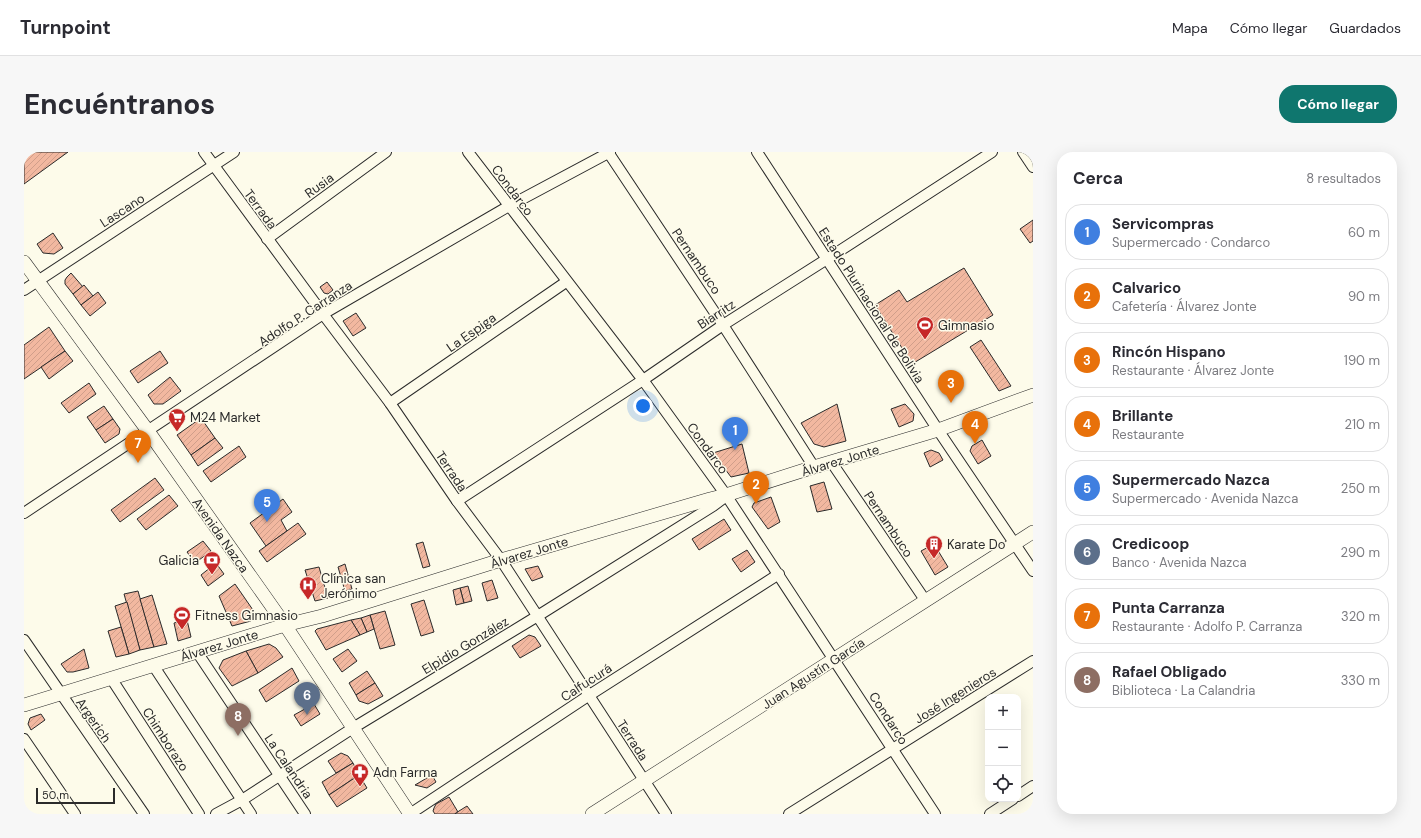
<!DOCTYPE html>
<html lang="es">
<meta charset="utf-8">
<style>
body{margin:0;font-family:"DM Sans",sans-serif;background:#f7f7f7;color:#2b2b33}
.controls{position:absolute;right:12px;bottom:12px;display:grid;overflow:hidden;border-radius:8px;box-shadow:0 4px 16px #0002}
.controls button{width:36px;height:36px;display:grid;place-items:center;padding:0;border:0;border-bottom:1px solid #e1e1e2;background:#fff;color:#2b2b33;font:20px sans-serif}
.scale{position:absolute;left:12px;bottom:10px;width:79px;box-sizing:border-box;padding-left:4px;border:2px solid #2b2b2b;border-top:0;font-size:11px;line-height:14px;white-space:nowrap;color:#2b2b2b;-webkit-text-stroke:3px #fdfbea;paint-order:stroke}
.you{position:absolute;left:619px;top:254px;width:14px;height:14px;margin:-10px;border:3px solid #fff;border-radius:50%;background:#1a73e8;box-shadow:0 0 0 6px #1a73e833}
.badge{display:grid;place-items:center;width:26px;height:26px;border-radius:50%;background:#0f766e;color:#fff;font-size:13px;font-weight:700}
.pin{position:absolute;translate:-50% -33px;filter:drop-shadow(0 1px 2px #0008)}
.pin::after{content:'';position:absolute;top:21px;width:14px;height:12px;background:inherit;clip-path:polygon(0 0,100% 0,50% 100%)}
.list{margin:0;padding:0;list-style:none}
h2{display:flex;justify-content:space-between;align-items:center;height:52px;margin:0;padding:0 16px;font-size:17px}
h2 small{font-size:13px;font-weight:400;color:#7c7c81}
.list li{display:grid;grid-template-columns:26px 1fr auto;gap:12px;align-items:center;box-sizing:border-box;height:56px;margin:0 8px 8px;padding:0 8px;border:1px solid #e1e1e2;border-radius:16px}
.list b{display:block;font-size:15px;white-space:nowrap}
.list p{margin:0;font-size:13px;white-space:nowrap;color:#7c7c81}
.list em{font-size:13px;font-style:normal;color:#7c7c81}
.icon{flex:none;width:22px;height:22px;fill:none;stroke:currentColor;stroke-width:2;stroke-linecap:round;stroke-linejoin:round}
.map{position:relative;flex:none;width:1009px;height:662px;overflow:hidden;border-radius:16px}
header{display:flex;align-items:center;gap:24px;box-sizing:border-box;height:56px;padding:0 20px;background:#fff;border-bottom:1px solid #e1e1e2}
header strong{font-size:19px}
nav{display:flex;gap:22px;margin-inline-start:auto;font-size:14px}
.intro{display:flex;align-items:center;justify-content:space-between;box-sizing:border-box;height:96px;padding:0 24px}
h1{margin:0;font-size:28px}
.button{padding:10px 18px;border-radius:16px;background:#0f766e;color:#fff;font-size:14px;font-weight:700}
main{display:flex;gap:24px;padding:0 24px}
aside{flex:1;background:#fff;border-radius:16px;box-shadow:0 4px 16px #0002}
.map>svg:first-child{display:block}
.building{fill:url(#building-hatch);stroke:#2b2b2b}
.lines{fill:none;stroke-linecap:round;stroke-linejoin:round}
.street-casing{stroke:#2b2b2b;stroke-width:12}
.secondary-casing{stroke:#2b2b2b;stroke-width:14}
.street{stroke:#fdfbea;stroke-width:10}
.secondary{stroke:#fdfbea;stroke-width:13}
.labels{text-anchor:middle;stroke-width:3;stroke-linejoin:round;paint-order:stroke}
.street-label{font-size:13px;fill:#2b2b2b;stroke:#fdfbea}
.poi-label{font-size:13px;fill:#2b2b2b;stroke:#fdfbea;text-anchor:start}
</style>
<header>
<strong>Turnpoint</strong>
<nav><a>Mapa</a><a>Cómo llegar</a><a>Guardados</a></nav>
</header>
<div class="intro"><h1>Encuéntranos</h1><a class="button">Cómo llegar</a></div>
<main>
<div class="map">
<svg width="1009" height="662" viewBox="0 0 1009 662">
<defs>
<pattern id="building-hatch" width="6" height="6" patternUnits="userSpaceOnUse"><rect width="6" height="6" fill="#f2b8a0"/><path d="M-1 1l2-2M0 6l6-6M5 7l2-2" fill="none" stroke="#d09e8a"/></pattern>
</defs>
<rect width="100%" height="100%" fill="#fdfbea"/>
<g class="building">
<polygon points="0,0 44,0 0,32"/>
<polygon points="1009,68 1009,89 1006,91 996,77"/>
<polygon points="29,81 39,96 30,102 19,101 13,92"/>
<polygon points="940,116 969,163 888,212 851,153 875,138 883,150"/>
<polygon points="47,121 59,135 49,142 41,132 41,128 43,125"/>
<polygon points="303,130 309,138 304,142 300,141 296,135"/>
<polygon points="60,133 69,144 57,153 49,142"/>
<polygon points="74,140 82,151 66,164 57,153"/>
<polygon points="332,161 342,176 329,184 319,169"/>
<polygon points="25,175 41,199 0,227 0,193"/>
<polygon points="957,188 987,234 975,239 946,195"/>
<polygon points="41,199 49,209 25,227 17,215"/>
<polygon points="136,199 144,211 114,231 106,219"/>
<polygon points="146,225 157,239 139,252 130,252 124,243"/>
<polygon points="65,231 72,242 45,261 37,251"/>
<polygon points="813,252 822,289 800,295 790,292 777,271"/>
<polygon points="881,252 890,262 889,269 875,275 867,257"/>
<polygon points="80,254 89,267 72,278 63,265"/>
<polygon points="177,266 191,286 167,303 153,283"/>
<polygon points="89,267 96,277 95,282 81,291 72,278"/>
<polygon points="191,286 199,296 174,314 167,303"/>
<polygon points="958,288 967,304 954,312 946,299 948,294"/>
<polygon points="718,292 725,321 707,325 689,301"/>
<polygon points="215,294 222,305 187,330 179,319"/>
<polygon points="907,298 915,301 919,308 906,315 900,301"/>
<polygon points="131,326 140,338 96,370 87,358"/>
<polygon points="800,330 808,357 793,360 786,334"/>
<polygon points="145,343 154,354 122,378 113,367"/>
<polygon points="747,345 756,370 744,377 728,355 730,351"/>
<polygon points="259,347 268,360 257,368 263,379 242,394 226,371"/>
<polygon points="700,367 707,378 675,398 668,387"/>
<polygon points="274,371 282,382 243,410 235,399"/>
<polygon points="179,389 187,399 171,411 163,400"/>
<polygon points="399,390 406,414 399,416 392,392"/>
<polygon points="910,392 924,415 911,423 897,399"/>
<polygon points="723,398 731,410 717,420 708,407"/>
<polygon points="192,411 200,422 184,434 177,423"/>
<polygon points="321,412 328,437 321,439 314,415"/>
<polygon points="514,414 519,425 508,429 501,417"/>
<polygon points="295,415 304,446 291,449 281,418"/>
<polygon points="468,428 474,446 463,449 458,431"/>
<polygon points="211,432 229,458 225,468 227,469 208,474 195,444"/>
<polygon points="444,434 448,449 440,451 436,436"/>
<polygon points="436,436 440,451 432,453 429,438"/>
<polygon points="114,439 130,495 116,498 100,442"/>
<polygon points="128,443 143,492 130,495 116,447"/>
<polygon points="400,448 410,480 397,484 387,452"/>
<polygon points="103,450 116,498 105,502 91,454"/>
<polygon points="361,459 371,493 356,497 346,463"/>
<polygon points="346,463 350,477 343,480 337,466"/>
<polygon points="337,466 343,480 336,483 327,468"/>
<polygon points="163,468 167,485 154,489 150,471"/>
<polygon points="327,468 336,483 302,498 291,479 293,477"/>
<polygon points="97,475 105,502 92,505 84,479"/>
<polygon points="505,483 511,485 517,494 496,506 488,494"/>
<polygon points="245,492 252,496 259,505 234,521 222,499"/>
<polygon points="60,497 65,516 49,520 43,520 37,512"/>
<polygon points="324,497 333,509 318,520 309,507"/>
<polygon points="222,499 234,521 208,534 195,516 199,508"/>
<polygon points="268,516 275,529 242,550 235,538"/>
<polygon points="343,519 351,531 332,543 325,531"/>
<polygon points="351,531 359,544 344,552 335,549 332,543"/>
<polygon points="290,552 296,562 277,574 270,563"/>
<polygon points="17,562 21,568 7,578 4,572 6,566"/>
<polygon points="317,601 324,604 329,611 312,621 304,609"/>
<polygon points="329,611 335,623 305,643 298,630"/>
<polygon points="335,623 343,636 313,655 305,643"/>
<polygon points="408,623 412,630 403,636 391,633"/>
<polygon points="425,645 434,660 431,662 411,662 409,659 410,656 412,652"/>
<polygon points="443,654 449,662 431,662 435,659"/>
</g>
<g class="lines">
<g class="street-casing">
<g id="street">
<polyline points="180,0 299,162 366,251 433,349 477,408 642,662"/>
<polyline points="444,0 619,228 702,343 911,662"/>
<polyline points="584,0 699,173 790,315"/>
<polyline points="733,0 914,278 1009,419"/>
<polyline points="999,0 1009,15"/>
<polyline points="243,87 362,0"/>
<polyline points="0,138 210,0"/>
<polyline points="366,251 542,130"/>
<polyline points="808,311 901,448"/>
<polyline points="433,349 619,228 699,173 803,107 968,0"/>
<polyline points="0,361 299,162 485,54 586,0"/>
<polyline points="0,488 120,662"/>
<polyline points="173,500 281,662"/>
<polyline points="129,513 227,662"/>
<polyline points="87,526 175,662"/>
<polyline points="0,587 51,662"/>
<polyline points="994,644 1009,634"/>
<polyline points="192,662 218,648 329,576 512,465 689,354 701,345"/>
<polyline points="386,662 564,544 755,422"/>
<polyline points="765,662 1009,509"/>
<polyline points="966,662 989,647"/>
</g>
</g>
<g class="secondary-casing">
<g id="secondary">
<polyline points="0,110 124,279 261,473 386,662"/>
<polyline points="0,553 261,473 298,464 477,408 686,347 702,343 790,315 914,278 1009,243"/>
<polyline points="568,662 1009,380"/>
</g>
</g>
<use href="#street" class="street"/>
<use href="#secondary" class="secondary"/>
</g>
<defs>
<g id="stadium-pin" transform="scale(0.9)"><path d="M0 17L-7.5 6A9.5 9.5 0 1 1 7.5 6Z" fill="#c62828" stroke="#fdfbea"/><path d="M0-5a6.5 5 0 1 0 0 10a6.5 5 0 1 0 0-10ZM-3.5-1.8h7v3.6h-7Z" fill="#fff"/></g>
<g id="supermarket-pin" transform="scale(0.9)"><path d="M0 17L-7.5 6A9.5 9.5 0 1 1 7.5 6Z" fill="#c62828" stroke="#fdfbea"/><path d="M-6-5.5h2.5l.6 2H6L4.5 2H-2.5L-4.4-4H-6ZM-1.5 3.2a1.3 1.3 0 1 0 .1 0ZM3 3.2a1.3 1.3 0 1 0 .1 0Z" fill="#fff"/></g>
<g id="building-pin" transform="scale(0.9)"><path d="M0 17L-7.5 6A9.5 9.5 0 1 1 7.5 6Z" fill="#c62828" stroke="#fdfbea"/><path d="M-4-6H4V6H1V3H-1V6H-4ZM-2.5-4.3h1.7v1.8h-1.7ZM.8-4.3h1.7v1.8H.8ZM-2.5-1h1.7V.8h-1.7ZM.8-1h1.7V.8H.8Z" fill="#fff"/></g>
<g id="bank-pin" transform="scale(0.9)"><path d="M0 17L-7.5 6A9.5 9.5 0 1 1 7.5 6Z" fill="#c62828" stroke="#fdfbea"/><path d="M-6-4H6V4H-6ZM0-2.3a2.3 2.3 0 1 0 0 4.6a2.3 2.3 0 1 0 0-4.6Z" fill="#fff"/></g>
<g id="hospital-pin" transform="scale(0.9)"><path d="M0 17L-7.5 6A9.5 9.5 0 1 1 7.5 6Z" fill="#c62828" stroke="#fdfbea"/><path d="M-5-5h3v3.5h4V-5h3V5h-3V1.5h-4V5h-3Z" fill="#fff"/></g>
<g id="pharmacy-pin" transform="scale(0.9)"><path d="M0 17L-7.5 6A9.5 9.5 0 1 1 7.5 6Z" fill="#c62828" stroke="#fdfbea"/><path d="M-2-6h4v4h4v4h-4v4h-4v-4h-4v-4h4Z" fill="#fff"/></g>
</defs>
<g fill-rule="evenodd">
<use href="#stadium-pin" x="901" y="173"/>
<use href="#supermarket-pin" x="153" y="265"/>
<use href="#building-pin" x="910" y="392"/>
<use href="#bank-pin" x="188" y="408"/>
<use href="#hospital-pin" x="284" y="433"/>
<use href="#stadium-pin" x="158" y="463"/>
<use href="#pharmacy-pin" x="336" y="620"/>
</g>
<g class="labels">
<g class="street-label">
<text transform="translate(295 33) rotate(-36)" y="5">Rusia</text>
<text transform="translate(489 38) rotate(53)" y="5">Condarco</text>
<text transform="translate(237 57) rotate(54)" y="5">Terrada</text>
<text transform="translate(98 58) rotate(-33)" y="5">Lascano</text>
<text transform="translate(673 109) rotate(56)" y="5">Pernambuco</text>
<text transform="translate(848 153) rotate(57)" y="5">Estado Plurinacional de Bolivia</text>
<text transform="translate(281 161) rotate(-33)" y="5">Adolfo P. Carranza</text>
<text transform="translate(692 162) rotate(-33)" y="5">Biarritz</text>
<text transform="translate(447 180) rotate(-35)" y="5">La Espiga</text>
<text transform="translate(684 296) rotate(54)" y="5">Condarco</text>
<text transform="translate(816 308) rotate(-17)" y="5">Álvarez Jonte</text>
<text transform="translate(428 319) rotate(56)" y="5">Terrada</text>
<text transform="translate(865 372) rotate(56)" y="5">Pernambuco</text>
<text transform="translate(197 383) rotate(55)" y="5">Avenida Nazca</text>
<text transform="translate(505 400) rotate(-17)" y="5">Álvarez Jonte</text>
<text transform="translate(195 493) rotate(-17)" y="5">Álvarez Jonte</text>
<text transform="translate(441 493) rotate(-31)" y="5">Elpidio González</text>
<text transform="translate(789 521) rotate(-33)" y="5">Juan Agustín García</text>
<text transform="translate(562 530) rotate(-33)" y="5">Calfucurá</text>
<text transform="translate(931 543) rotate(-32)" y="5">José Ingenieros</text>
<text transform="translate(865 566) rotate(57)" y="5">Condarco</text>
<text transform="translate(70 568) rotate(55)" y="5">Argerich</text>
<text transform="translate(142 587) rotate(57)" y="5">Chimborazo</text>
<text transform="translate(609 588) rotate(57)" y="5">Terrada</text>
<text transform="translate(265 614) rotate(56)" y="5">La Calandria</text>
</g>
<g class="poi-label">
<text x="914" y="178">Gimnasio</text>
<text x="166" y="270">M24 Market</text>
<text x="923" y="397">Karate Do</text>
<text x="175" y="413" text-anchor="end">Galicia</text>
<text x="297" y="431">Clínica san<tspan x="297" dy="15">Jerónimo</tspan></text>
<text x="171" y="468">Fitness Gimnasio</text>
<text x="349" y="625">Adn Farma</text>
</g>
</g>
</svg>
<div class="controls">
<button>+</button>
<button>−</button>
<button><svg class="icon" aria-label="locate" viewBox="0 0 24 24"><circle cx="12" cy="12" r="6"/><path d="M12 2v4M12 18v4M2 12h4M18 12h4"/></svg></button>
</div>
<div class="scale">50 m</div>
<div class="you"></div>
<div class="pin badge" style="left:711px;top:298px;background:#3f7fe0">1</div>
<div class="pin badge" style="left:732px;top:352px;background:#e8710a">2</div>
<div class="pin badge" style="left:927px;top:251px;background:#e8710a">3</div>
<div class="pin badge" style="left:951px;top:292px;background:#e8710a">4</div>
<div class="pin badge" style="left:243px;top:370px;background:#3f7fe0">5</div>
<div class="pin badge" style="left:283px;top:563px;background:#5c6f8a">6</div>
<div class="pin badge" style="left:114px;top:311px;background:#e8710a">7</div>
<div class="pin badge" style="left:214px;top:584px;background:#8d6e63">8</div>
</div>
<aside>
<h2>Cerca<small>8 resultados</small></h2>
<ul class="list">
<li><span class="badge" style="background:#3f7fe0">1</span><div><b>Servicompras</b><p>Supermercado · Condarco</p></div><em>60 m</em></li>
<li><span class="badge" style="background:#e8710a">2</span><div><b>Calvarico</b><p>Cafetería · Álvarez Jonte</p></div><em>90 m</em></li>
<li><span class="badge" style="background:#e8710a">3</span><div><b>Rincón Hispano</b><p>Restaurante · Álvarez Jonte</p></div><em>190 m</em></li>
<li><span class="badge" style="background:#e8710a">4</span><div><b>Brillante</b><p>Restaurante</p></div><em>210 m</em></li>
<li><span class="badge" style="background:#3f7fe0">5</span><div><b>Supermercado Nazca</b><p>Supermercado · Avenida Nazca</p></div><em>250 m</em></li>
<li><span class="badge" style="background:#5c6f8a">6</span><div><b>Credicoop</b><p>Banco · Avenida Nazca</p></div><em>290 m</em></li>
<li><span class="badge" style="background:#e8710a">7</span><div><b>Punta Carranza</b><p>Restaurante · Adolfo P. Carranza</p></div><em>320 m</em></li>
<li><span class="badge" style="background:#8d6e63">8</span><div><b>Rafael Obligado</b><p>Biblioteca · La Calandria</p></div><em>330 m</em></li>
</ul>
</aside>
</main>
